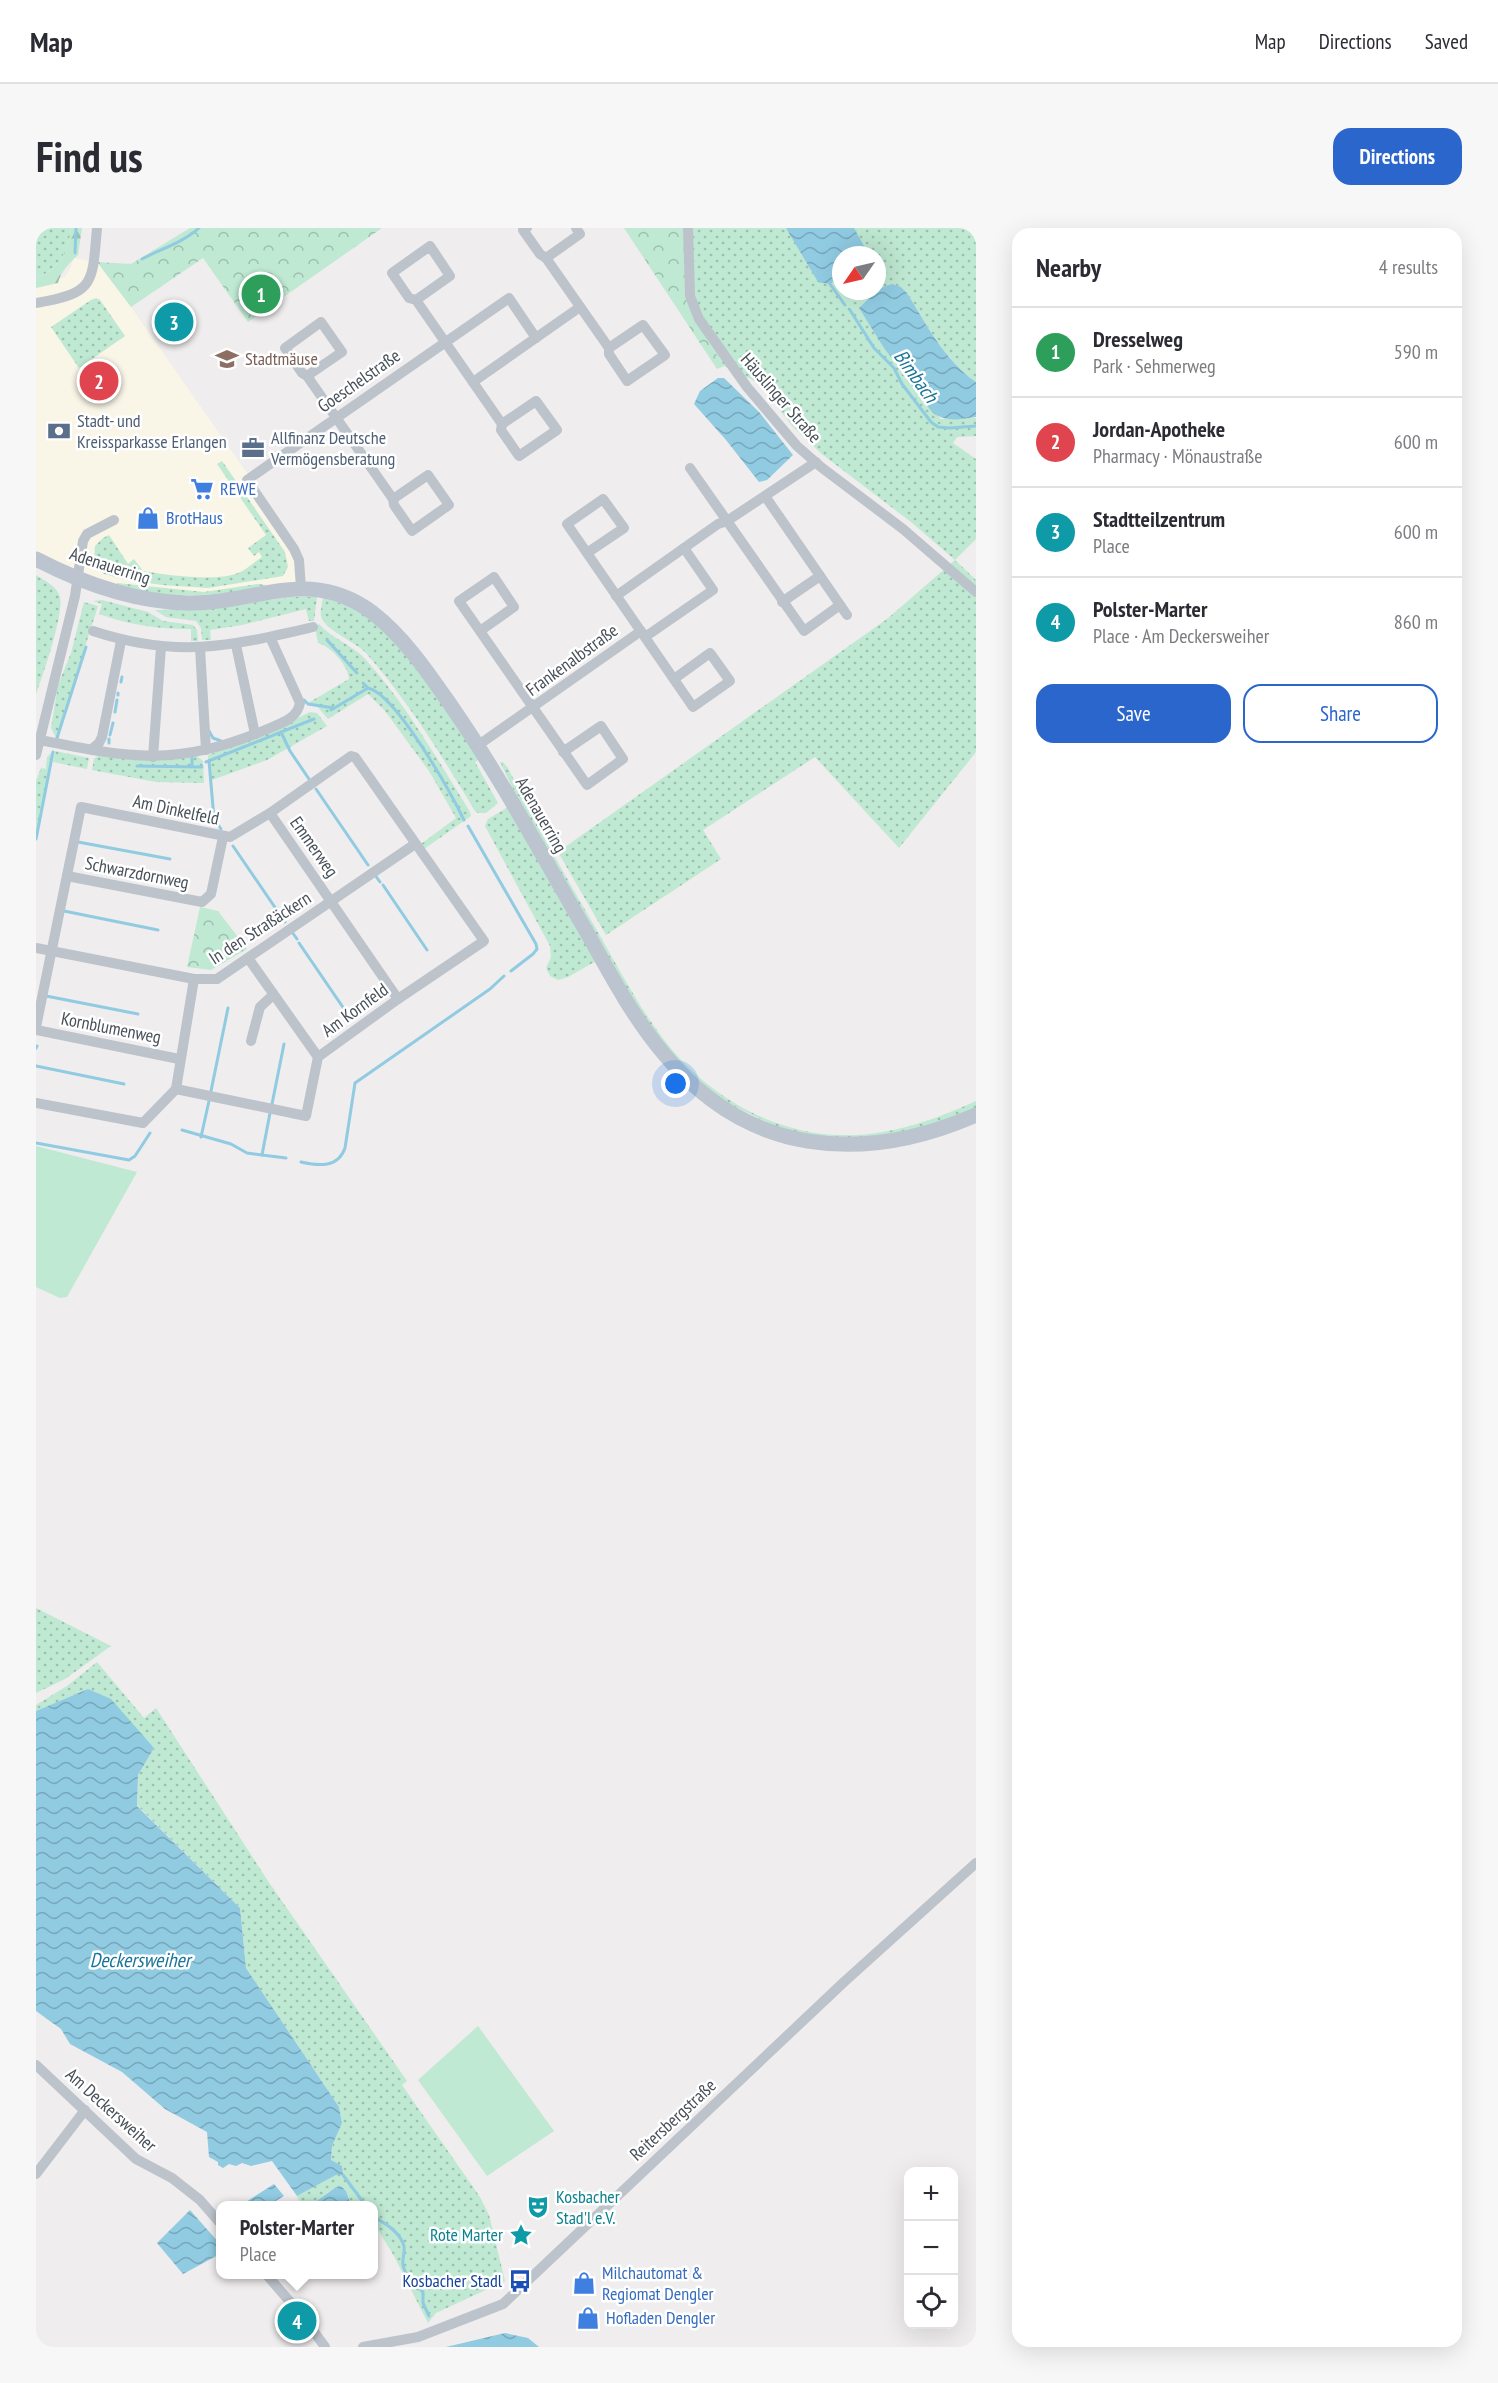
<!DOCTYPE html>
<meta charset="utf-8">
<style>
body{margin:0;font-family:"PT Sans Narrow",sans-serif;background:#f7f7f7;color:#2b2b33}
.controls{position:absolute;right:18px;bottom:18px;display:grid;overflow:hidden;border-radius:12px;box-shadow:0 6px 24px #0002}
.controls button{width:54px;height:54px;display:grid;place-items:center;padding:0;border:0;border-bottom:2px solid #e1e1e2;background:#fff;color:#2b2b33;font:30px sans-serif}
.compass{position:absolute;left:796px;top:18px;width:54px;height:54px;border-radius:50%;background:#fff;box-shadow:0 6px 24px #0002;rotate:236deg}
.you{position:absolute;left:640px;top:856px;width:21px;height:21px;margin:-15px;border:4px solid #fff;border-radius:50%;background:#1a73e8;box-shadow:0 0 0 9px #1a73e833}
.badge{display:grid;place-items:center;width:39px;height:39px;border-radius:50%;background:#2a66cc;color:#fff;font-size:20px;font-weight:700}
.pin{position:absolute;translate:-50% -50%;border:3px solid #fff;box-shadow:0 2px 6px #0006}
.popup{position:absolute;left:180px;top:1973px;width:162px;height:78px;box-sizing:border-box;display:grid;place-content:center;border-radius:12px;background:#fff;filter:drop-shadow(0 2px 4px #0005);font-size:20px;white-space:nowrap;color:#7c7c81}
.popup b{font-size:22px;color:#2b2b33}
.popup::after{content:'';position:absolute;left:50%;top:100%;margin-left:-12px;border:12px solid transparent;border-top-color:#fff}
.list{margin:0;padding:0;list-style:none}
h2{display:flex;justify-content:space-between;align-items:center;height:78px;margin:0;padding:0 24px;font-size:26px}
h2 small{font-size:20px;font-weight:400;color:#7c7c81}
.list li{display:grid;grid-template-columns:39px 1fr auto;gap:18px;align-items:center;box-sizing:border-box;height:90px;padding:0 24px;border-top:2px solid #e1e1e2}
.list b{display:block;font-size:22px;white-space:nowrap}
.list p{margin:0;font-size:20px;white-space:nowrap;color:#7c7c81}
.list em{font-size:20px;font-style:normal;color:#7c7c81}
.actions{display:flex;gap:12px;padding:18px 24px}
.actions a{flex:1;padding:14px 0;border:2px solid #2a66cc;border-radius:18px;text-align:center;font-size:21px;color:#2a66cc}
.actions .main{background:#2a66cc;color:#fff}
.icon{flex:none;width:33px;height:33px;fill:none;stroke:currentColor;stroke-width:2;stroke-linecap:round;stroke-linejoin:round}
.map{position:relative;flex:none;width:940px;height:2119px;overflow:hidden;border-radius:18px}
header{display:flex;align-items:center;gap:36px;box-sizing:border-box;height:84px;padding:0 30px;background:#fff;border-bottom:2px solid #e1e1e2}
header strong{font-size:28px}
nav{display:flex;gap:33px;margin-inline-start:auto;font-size:21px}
.intro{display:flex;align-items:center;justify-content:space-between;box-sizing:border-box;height:144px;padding:0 36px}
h1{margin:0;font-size:42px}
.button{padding:15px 27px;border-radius:18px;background:#2a66cc;color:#fff;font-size:21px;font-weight:700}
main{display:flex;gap:36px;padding:0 36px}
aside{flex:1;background:#fff;border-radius:18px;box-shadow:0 6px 24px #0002}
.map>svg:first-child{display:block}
.commercial{fill:#f9f5e7}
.grass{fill:url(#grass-dots)}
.forest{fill:url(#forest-firs)}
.park{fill:url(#park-crowns)}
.pitch{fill:#bfe9d2}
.water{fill:url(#water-waves)}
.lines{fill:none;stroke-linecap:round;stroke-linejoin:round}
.stream{stroke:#90cbe2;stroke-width:3}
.street{stroke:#bcc3cb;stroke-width:10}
.secondary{stroke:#bcc4cf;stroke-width:15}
.labels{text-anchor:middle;stroke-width:5;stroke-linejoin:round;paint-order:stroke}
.education-label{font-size:18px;fill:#785e54;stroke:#fff;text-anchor:start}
.street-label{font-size:18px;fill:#474f58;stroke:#fff}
.service-label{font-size:18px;fill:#4e5e75;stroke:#fff;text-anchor:start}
.shop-label{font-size:18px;fill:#366cbe;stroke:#fff;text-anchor:start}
.culture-label{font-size:18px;fill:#0d838f;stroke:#fff;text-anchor:start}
.transit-label{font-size:18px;fill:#164399;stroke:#fff;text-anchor:end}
.water-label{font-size:20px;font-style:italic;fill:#1a7598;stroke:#fff}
</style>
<header>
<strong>Map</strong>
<nav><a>Map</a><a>Directions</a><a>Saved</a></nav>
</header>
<div class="intro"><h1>Find us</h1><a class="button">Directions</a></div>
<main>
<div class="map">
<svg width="940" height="2119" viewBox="0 0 940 2119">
<defs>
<pattern id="grass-dots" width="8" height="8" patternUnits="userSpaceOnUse" patternTransform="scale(1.5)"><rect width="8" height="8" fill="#bfe9d2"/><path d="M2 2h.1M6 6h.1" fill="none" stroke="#9dbfad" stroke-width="1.8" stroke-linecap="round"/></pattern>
<pattern id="forest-firs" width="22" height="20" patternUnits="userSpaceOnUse" patternTransform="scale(1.5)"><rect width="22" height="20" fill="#bfe9d2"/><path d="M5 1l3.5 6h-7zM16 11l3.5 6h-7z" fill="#9dbfad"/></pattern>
<pattern id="park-crowns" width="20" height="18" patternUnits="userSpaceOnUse" patternTransform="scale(1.5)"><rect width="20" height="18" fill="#bfe9d2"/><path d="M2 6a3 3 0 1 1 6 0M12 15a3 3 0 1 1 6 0" fill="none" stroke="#9dbfad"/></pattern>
<pattern id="water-waves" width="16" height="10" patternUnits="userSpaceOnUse" patternTransform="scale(1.5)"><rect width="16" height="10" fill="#90cbe2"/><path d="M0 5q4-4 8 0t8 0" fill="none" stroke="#77a7ba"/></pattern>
</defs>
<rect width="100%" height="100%" fill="#efeded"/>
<polygon class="commercial" points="38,30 61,34 95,79 211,245 257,327 260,339 260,363 161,375 46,354 0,325 0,57 29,49 34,41"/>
<g class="grass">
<path d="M0,0H35C33,23 22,42 0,50Z"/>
<polygon points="648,0 750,0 794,55 805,48 805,63 840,63 823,80 868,148 905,191 940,190 940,208 921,209 917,215 940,231 940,311 919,332 940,352 940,524 863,620 779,529 667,602 685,631 570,707 522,624 851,391 919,332 875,294 787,227 757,199 723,155 688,138 660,94 649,68"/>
<path d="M818,0H940V154C908,132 891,97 871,65L865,59L841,62V27H830L832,25Z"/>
<polygon points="60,70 64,72 89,108 43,140 15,99 55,72"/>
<path d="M186,233L249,324L252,339L247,348L172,360L126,357L87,351L68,346L61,340L58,334L59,318L67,310L73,307L92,336L98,331L107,343C130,347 181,354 202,345C210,342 218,334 226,329L223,324L218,328L212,320L230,307L181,236Z"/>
<path d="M0,347C9,353 21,358 24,369C28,386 7,447 0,466Z"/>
<path d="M81,355L168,364L221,356L231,357C181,370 131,371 81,357Z"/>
<polygon points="254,369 281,369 278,393 273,393 270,381 206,397 174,402 175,412 166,412 165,400 160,393 130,389 119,382 177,381"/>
<path d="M287,370C304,374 320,380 334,390C374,419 415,489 444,531L439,534L462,575L450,585H442L439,583C406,528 372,473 330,425C320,414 287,401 285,388C284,383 286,376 287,370Z"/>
<path d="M66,372L112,384L127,393L157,397L161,402L162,413H155V401C123,401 93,397 63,386L66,376L57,373Z"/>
<polygon points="48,374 62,378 20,510 15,500 22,457 35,425"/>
<path d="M283,396C296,411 317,417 330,432C371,478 402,532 434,584L435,588L388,621L385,616L420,590L393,543L349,483L332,466L292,491L280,477L272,475L313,451C313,439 295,418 282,415L279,399Z"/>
<polygon points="274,484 281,485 291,498 231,532 176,552 179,590 177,591 172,527 240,501"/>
<polygon points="19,523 53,530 51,541 17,534"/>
<polygon points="16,524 16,527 0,605 0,553 5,540 10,541 11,529"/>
<polygon points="63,527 161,528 167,533 168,555 120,554 56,542 58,531"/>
<path d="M464,534H467L472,540C498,594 529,647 559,699C582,739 604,782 633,818C674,869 739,906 805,907C852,909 898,892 940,873V881L879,905L800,912L743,900L689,874L646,839L610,793L492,592Z"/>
<polygon points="472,579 560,733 532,749 522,752 514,748 510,740 515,729 514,718 449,598 452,591"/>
<polygon points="0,1380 75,1418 29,1451 0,1465"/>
<path d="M61,1434L108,1490L120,1480L232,1653L371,1853L366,1857L444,1969L453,1987L469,2053L400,2085L392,2095L358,2028L338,1995V1978L315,1977L310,1963L305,1958C288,1962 284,1977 265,1977L261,1968L300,1947L295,1932L296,1918L306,1895L303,1879L210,1740L204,1680L101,1577L102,1547L118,1520L52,1461L0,1483V1477L31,1458Z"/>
</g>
<path class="forest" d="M35,0H46L42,27C34,34 24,45 22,55L0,60V50C22,43 33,22 35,0Z"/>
<g class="park">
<polygon points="154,0 346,0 212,94 167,30 95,79 61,34 95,36"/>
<polygon points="588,0 648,0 649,68 660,94 688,138 681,141"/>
<polygon points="164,679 182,683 211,721 175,742 151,739"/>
</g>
<g class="pitch">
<polygon points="0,918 101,944 31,1069 24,1070 0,1059"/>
<polygon points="442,1798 518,1903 451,1948 382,1852"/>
</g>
<g class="water">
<polygon points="750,0 818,0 832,25 830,27 805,27 805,48 794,56 782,54"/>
<path d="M856,56L865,59L871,65C891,97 908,132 940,154V189C924,191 910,195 896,184L848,120L823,80L842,61Z"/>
<polygon points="682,150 688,150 723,184 757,227 731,252 723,254 690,212 658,176 664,163"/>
<polygon points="52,1461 75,1471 118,1520 102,1547 101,1578 204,1680 210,1740 303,1879 306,1895 296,1918 295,1932 306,1938 307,1947 300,1947 261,1968 236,1933 215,1938 206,1935 200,1938 193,1936 187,1940 182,1937 182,1934 173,1929 171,1904 129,1881 86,1844 34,1816 25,1801 0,1783 0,1483"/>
<polygon points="238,1956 248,1968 233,1977 205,1977"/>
<polygon points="305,1958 310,1963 315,1977 275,1977 300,1959"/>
<polygon points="154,1982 184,2016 184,2026 147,2046 121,2015"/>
<polygon points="469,2105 492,2110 503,2119 410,2119"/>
</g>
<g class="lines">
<g class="stream">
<polyline points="39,25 40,0"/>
<path d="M106,31C125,21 148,14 163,0"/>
<polyline points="794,56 809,77"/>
<polyline points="814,82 838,120 858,140 866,156 895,194 902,199 914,200 940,198"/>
<polyline points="291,412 321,445"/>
<polyline points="85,454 86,449"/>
<polyline points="327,455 332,460"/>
<polyline points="82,467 82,465"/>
<polyline points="268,472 272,476 298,480"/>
<path d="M295,482L332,460C360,466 415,565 428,592"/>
<polyline points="79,484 81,472"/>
<polyline points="173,503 177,510 185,513"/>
<polyline points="245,504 254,523 273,551"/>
<polyline points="74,507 77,495"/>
<polyline points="21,510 50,419"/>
<polyline points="73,515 73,511"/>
<polyline points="173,533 178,591 185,601"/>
<polyline points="170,534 278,491"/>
<polyline points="101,538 166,539"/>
<polyline points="156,538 156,530"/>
<polyline points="280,561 332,637"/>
<polyline points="432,598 500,716 501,721 497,726 475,743"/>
<polyline points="0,611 17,524"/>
<polyline points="42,614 134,631"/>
<polyline points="197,618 249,694"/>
<polyline points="339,647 344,654"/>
<polyline points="347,657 391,722"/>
<polyline points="28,683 122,702"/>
<polyline points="256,704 261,711"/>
<polyline points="263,715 315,791"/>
<polyline points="10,768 102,786"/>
<polyline points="0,820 1,818"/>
<polyline points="0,838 88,856"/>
<polyline points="175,863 192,780"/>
<polyline points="236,876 248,816"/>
<polyline points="146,902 195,916 211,925 250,930"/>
<polyline points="165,909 173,873"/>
<polyline points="0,915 93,932 99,928 114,905"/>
<polyline points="226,927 234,885"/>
<path d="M265,934C283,938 302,940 309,920L319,855L454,761L468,748"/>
<polyline points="307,1947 330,1978"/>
<path d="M338,1989C349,1995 364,2004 368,2018C369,2025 366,2031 367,2037C369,2048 379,2057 387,2064V2075L393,2088"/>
</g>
<g class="street">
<polyline points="491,0 487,2 504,26 510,30 573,120 573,126 591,153 629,127 607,97 573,120"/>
<polyline points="652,0 654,68 663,91 711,159 761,218 785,239 867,301 940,364"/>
<polyline points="510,30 544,6 540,0"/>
<polyline points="380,72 414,48 394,18 356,45 373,70 380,72 466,196 465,202 483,228 521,202 500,173 466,196"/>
<path d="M0,75C60,65 56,55 61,0"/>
<polyline points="271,148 306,124 285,94 249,120 266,145 271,148 357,271 358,277 376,303 413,277 392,247 357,271"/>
<polyline points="437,154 544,79"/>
<polyline points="654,240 768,403 804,377"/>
<polyline points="729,268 811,387"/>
<path d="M551,325L588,300L567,271L531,296C573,357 615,418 657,479L694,453L674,425L638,451"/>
<polyline points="265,360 263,332 258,321 211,252 473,70 500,110"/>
<polyline points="580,368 682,296 691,293 780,234"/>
<polyline points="746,374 784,348"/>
<path d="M57,403C142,431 194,418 277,399"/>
<polyline points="444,403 478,379 458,349 423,373 551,557 587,531 565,498 527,524"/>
<polyline points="609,409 677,362 648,320"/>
<polyline points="200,417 219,506"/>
<polyline points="164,420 170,522"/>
<path d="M4,512C94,530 141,539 229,502C242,496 261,492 264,475L234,409"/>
<polyline points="441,518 605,403"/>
<polyline points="56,521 63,515 66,509 85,413"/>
<polyline points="0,527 39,368 47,313 51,306 78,292"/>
<polyline points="117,529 125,419"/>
<polyline points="234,585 362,771"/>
<polyline points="31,648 166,674 175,666 187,609"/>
<polyline points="0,720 158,751 181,751 379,616"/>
<polyline points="212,730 282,829"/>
<polyline points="0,799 45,579 194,609 234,585 315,528 319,529 448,713 362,771 282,829 270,888 140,861 107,895 0,875"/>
<polyline points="0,802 143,831"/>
<polyline points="215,813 224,779 237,767"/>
<polyline points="140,861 158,751"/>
<polyline points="0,1837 100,1931 136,1950 164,1972 184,1995"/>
<polyline points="0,1946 49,1882"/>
<polyline points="230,2046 268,2090 289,2119"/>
<polyline points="327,2119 382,2109 467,2076 808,1754 940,1635"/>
</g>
<path class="secondary" d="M0,331C48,356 98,374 152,375C221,376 273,337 337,385C369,410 393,446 416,479C465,550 506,627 549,701C573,744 596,788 628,826C711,927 825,937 940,887"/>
</g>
<defs>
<g id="school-bare" transform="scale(1.8)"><path d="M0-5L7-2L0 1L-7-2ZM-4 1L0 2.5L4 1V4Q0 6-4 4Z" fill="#8d6e63" stroke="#fff" stroke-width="2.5" paint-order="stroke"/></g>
<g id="bank-bare" transform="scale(1.8)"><path d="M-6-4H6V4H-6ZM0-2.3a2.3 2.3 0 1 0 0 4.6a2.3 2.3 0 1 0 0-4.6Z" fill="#5c6f8a" stroke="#fff" stroke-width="2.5" paint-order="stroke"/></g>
<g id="office-bare" transform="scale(1.8)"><path d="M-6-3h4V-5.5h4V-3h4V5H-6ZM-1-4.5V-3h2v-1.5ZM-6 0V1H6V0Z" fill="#5c6f8a" stroke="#fff" stroke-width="2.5" paint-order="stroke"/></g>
<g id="supermarket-bare" transform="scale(1.8)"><path d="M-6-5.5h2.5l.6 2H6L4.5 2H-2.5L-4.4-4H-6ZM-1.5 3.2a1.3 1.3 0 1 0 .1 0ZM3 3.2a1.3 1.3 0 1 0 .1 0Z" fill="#3f7fe0" stroke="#fff" stroke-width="2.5" paint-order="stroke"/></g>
<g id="shop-bare" transform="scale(1.8)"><path d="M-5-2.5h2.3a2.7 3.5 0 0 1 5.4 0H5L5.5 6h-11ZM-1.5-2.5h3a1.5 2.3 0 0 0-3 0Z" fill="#3f7fe0" stroke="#fff" stroke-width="2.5" paint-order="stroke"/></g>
<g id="theatre-bare" transform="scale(1.8)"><path d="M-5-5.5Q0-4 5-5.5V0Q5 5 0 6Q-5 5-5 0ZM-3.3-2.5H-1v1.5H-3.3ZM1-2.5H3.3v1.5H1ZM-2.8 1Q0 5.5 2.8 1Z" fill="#0f9aa8" stroke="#fff" stroke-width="2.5" paint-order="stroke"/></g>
<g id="sight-bare" transform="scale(1.8)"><path d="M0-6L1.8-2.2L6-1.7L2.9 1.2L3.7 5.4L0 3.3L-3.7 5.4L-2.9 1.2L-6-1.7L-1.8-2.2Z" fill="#0f9aa8" stroke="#fff" stroke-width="2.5" paint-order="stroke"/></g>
<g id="bus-bare" transform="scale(1.8)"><path d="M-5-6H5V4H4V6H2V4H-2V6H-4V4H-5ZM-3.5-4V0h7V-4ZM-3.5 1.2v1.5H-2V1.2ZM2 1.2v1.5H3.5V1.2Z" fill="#1a4fb4" stroke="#fff" stroke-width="2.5" paint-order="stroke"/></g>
</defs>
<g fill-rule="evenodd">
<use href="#school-bare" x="191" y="131"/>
<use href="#bank-bare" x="23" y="203"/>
<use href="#office-bare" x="217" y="220"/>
<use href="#supermarket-bare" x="166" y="261"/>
<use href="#shop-bare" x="112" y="290"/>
<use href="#theatre-bare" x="502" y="1979"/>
<use href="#sight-bare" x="485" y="2007"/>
<use href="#bus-bare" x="484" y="2053"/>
<use href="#shop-bare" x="548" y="2055"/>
<use href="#shop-bare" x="552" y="2090"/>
</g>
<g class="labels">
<g class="education-label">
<text x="209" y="137">Stadtmäuse</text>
</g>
<g class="street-label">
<text transform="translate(323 153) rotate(-35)" y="6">Goeschelstraße</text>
<text transform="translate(745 170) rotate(49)" y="6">Häuslinger Straße</text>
<text transform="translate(74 338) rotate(18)" y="6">Adenauerring</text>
<text transform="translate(536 432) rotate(-36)" y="6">Frankenalbstraße</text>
<text transform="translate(140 582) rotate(12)" y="6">Am Dinkelfeld</text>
<text transform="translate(505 587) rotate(60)" y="6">Adenauerring</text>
<text transform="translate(278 619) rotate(55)" y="6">Emmerweg</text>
<text transform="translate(101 645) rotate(11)" y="6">Schwarzdornweg</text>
<text transform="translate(224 700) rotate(-33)" y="6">In den Straßäckern</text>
<text transform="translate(319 782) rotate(-36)" y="6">Am Kornfeld</text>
<text transform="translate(75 800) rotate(11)" y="6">Kornblumenweg</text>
<text transform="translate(75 1882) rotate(42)" y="6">Am Deckersweiher</text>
<text transform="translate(637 1892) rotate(-43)" y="6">Reitersbergstraße</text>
</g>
<g class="service-label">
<text x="41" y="199">Stadt- und<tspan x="41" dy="21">Kreissparkasse Erlangen</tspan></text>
<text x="235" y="216">Allfinanz Deutsche<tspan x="235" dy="21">Vermögensberatung</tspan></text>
</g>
<g class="shop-label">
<text x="184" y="267">REWE</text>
<text x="130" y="296">BrotHaus</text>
<text x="566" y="2051">Milchautomat &amp;<tspan x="566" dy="21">Regiomat Dengler</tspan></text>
<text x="570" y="2096">Hofladen Dengler</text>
</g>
<g class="culture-label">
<text x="520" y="1975">Kosbacher<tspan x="520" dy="21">Stad'l e.V.</tspan></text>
<text x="467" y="2013" text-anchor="end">Rote Marter</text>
</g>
<g class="transit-label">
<text x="466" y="2059">Kosbacher Stadl</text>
</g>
<g class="water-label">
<text transform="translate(880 148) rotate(54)" y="7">Bimbach</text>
<text x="104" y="1739">Deckersweiher</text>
</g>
</g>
</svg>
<div class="controls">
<button>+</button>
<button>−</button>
<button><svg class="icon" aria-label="locate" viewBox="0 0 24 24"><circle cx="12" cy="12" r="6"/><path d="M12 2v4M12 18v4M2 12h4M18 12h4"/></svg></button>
</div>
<svg class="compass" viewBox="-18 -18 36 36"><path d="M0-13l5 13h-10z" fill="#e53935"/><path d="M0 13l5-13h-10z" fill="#7c7c81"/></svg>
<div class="you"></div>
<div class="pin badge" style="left:225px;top:66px;background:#2e9e5b">1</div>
<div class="pin badge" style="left:63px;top:153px;background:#e0444e">2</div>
<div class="pin badge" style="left:138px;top:94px;background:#0f9aa8">3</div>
<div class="pin badge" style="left:261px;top:2093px;background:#0f9aa8">4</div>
<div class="popup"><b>Polster-Marter</b>Place</div>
</div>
<aside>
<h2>Nearby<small>4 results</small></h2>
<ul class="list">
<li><span class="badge" style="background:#2e9e5b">1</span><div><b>Dresselweg</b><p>Park · Sehmerweg</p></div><em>590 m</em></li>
<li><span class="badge" style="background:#e0444e">2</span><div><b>Jordan-Apotheke</b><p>Pharmacy · Mönaustraße</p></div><em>600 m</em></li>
<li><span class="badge" style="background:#0f9aa8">3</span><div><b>Stadtteilzentrum</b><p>Place</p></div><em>600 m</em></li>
<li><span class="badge" style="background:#0f9aa8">4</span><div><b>Polster-Marter</b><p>Place · Am Deckersweiher</p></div><em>860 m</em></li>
</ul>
<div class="actions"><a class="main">Save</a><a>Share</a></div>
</aside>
</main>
